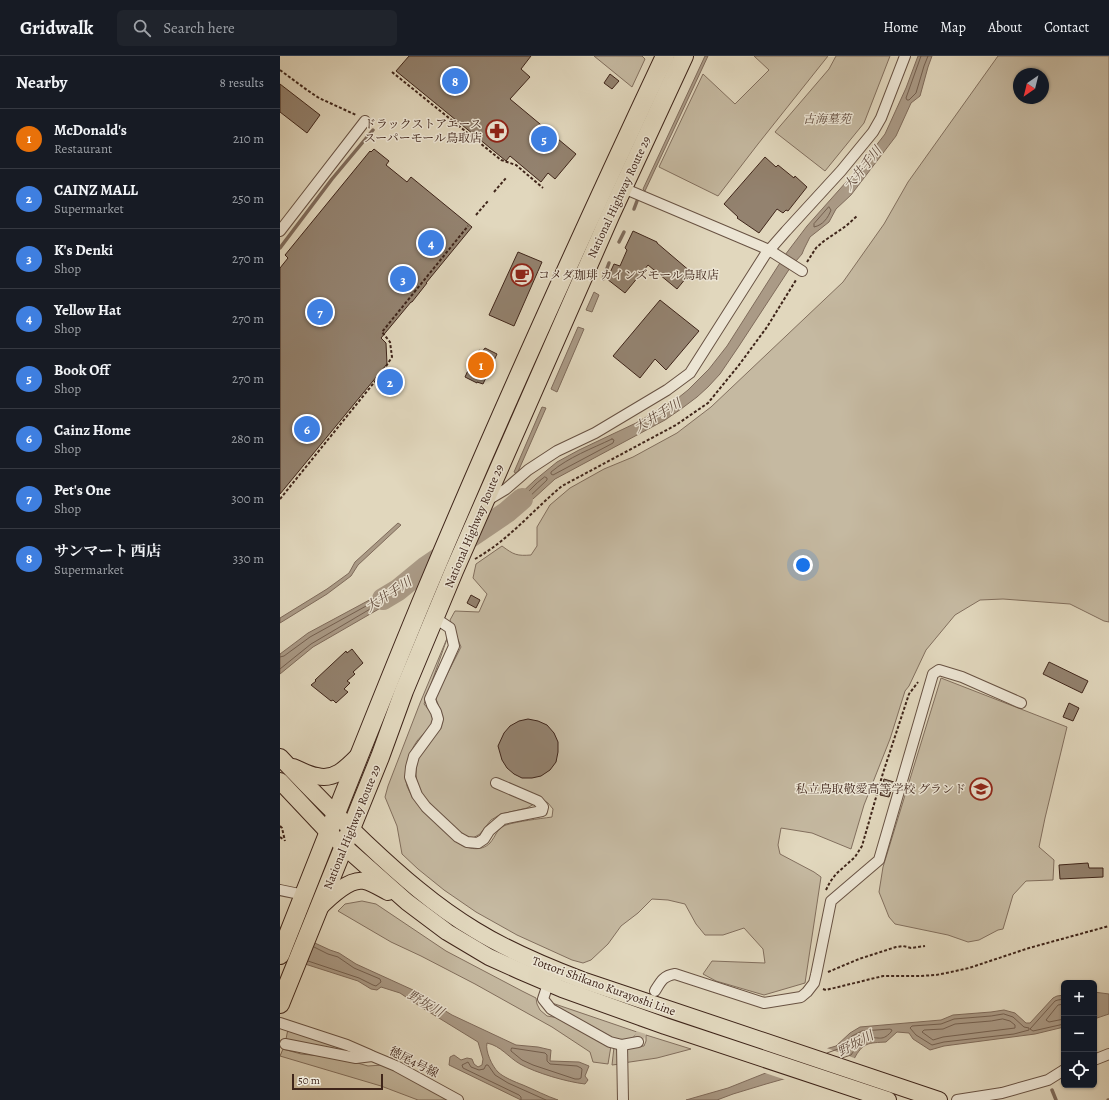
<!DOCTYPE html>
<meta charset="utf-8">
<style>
body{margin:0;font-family:Alegreya,"Noto Serif JP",serif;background:#20242c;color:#f1f3f6}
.controls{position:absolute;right:12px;bottom:12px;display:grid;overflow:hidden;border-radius:6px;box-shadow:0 1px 3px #0004}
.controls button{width:36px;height:36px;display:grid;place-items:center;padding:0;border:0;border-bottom:1px solid #363941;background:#171b24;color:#f1f3f6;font:20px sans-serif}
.compass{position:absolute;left:733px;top:12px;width:36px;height:36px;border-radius:50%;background:#171b24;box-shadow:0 1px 3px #0004;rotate:215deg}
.scale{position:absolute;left:12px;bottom:10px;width:91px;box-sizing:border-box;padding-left:4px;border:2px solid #3f251a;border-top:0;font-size:11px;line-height:14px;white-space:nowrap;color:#3f251a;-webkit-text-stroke:3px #ece5d4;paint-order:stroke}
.you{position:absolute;left:523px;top:509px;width:14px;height:14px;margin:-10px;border:3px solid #fff;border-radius:50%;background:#1a73e8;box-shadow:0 0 0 6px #1a73e833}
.badge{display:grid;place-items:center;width:26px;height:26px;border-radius:50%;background:#1a73e8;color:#fff;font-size:13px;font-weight:700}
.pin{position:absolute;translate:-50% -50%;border:2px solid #fff;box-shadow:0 1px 4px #0006}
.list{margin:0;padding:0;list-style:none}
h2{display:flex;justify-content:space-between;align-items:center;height:52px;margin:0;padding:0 16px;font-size:17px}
h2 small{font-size:13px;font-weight:400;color:#9ea1a6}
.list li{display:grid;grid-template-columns:26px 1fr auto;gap:12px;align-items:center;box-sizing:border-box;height:60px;padding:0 16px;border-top:1px solid #363941}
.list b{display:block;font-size:15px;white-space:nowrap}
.list p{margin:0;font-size:13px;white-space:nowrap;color:#9ea1a6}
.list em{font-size:13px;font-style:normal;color:#9ea1a6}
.icon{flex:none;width:22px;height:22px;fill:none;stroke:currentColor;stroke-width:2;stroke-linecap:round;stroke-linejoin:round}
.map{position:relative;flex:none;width:829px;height:1044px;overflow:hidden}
header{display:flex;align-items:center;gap:24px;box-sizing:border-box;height:56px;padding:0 20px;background:#171b24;border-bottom:1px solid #363941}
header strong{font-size:19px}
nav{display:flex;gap:22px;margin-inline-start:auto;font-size:14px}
.search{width:280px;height:36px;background:#20242c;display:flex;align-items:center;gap:10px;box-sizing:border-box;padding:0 14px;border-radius:6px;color:#9ea1a6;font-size:15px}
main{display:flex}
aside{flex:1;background:#171b24}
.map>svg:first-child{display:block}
.green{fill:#c5b9a1;stroke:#826f5e;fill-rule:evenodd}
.water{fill:#aa9a86;stroke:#7f6b5b}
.pier{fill:#e1d7bd}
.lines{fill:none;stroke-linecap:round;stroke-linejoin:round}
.shore{stroke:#746050;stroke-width:1}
.stream{stroke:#7f6b5b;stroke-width:3.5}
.river{stroke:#aa9a86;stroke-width:22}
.building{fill:#93826f;stroke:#3f251a}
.street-tunnel{stroke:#c1b39c;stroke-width:10;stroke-dasharray:10 5;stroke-linecap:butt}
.street-casing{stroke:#685243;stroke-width:12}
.primary-casing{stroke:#3f251a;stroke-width:18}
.highway-casing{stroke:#3f251a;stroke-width:20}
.path{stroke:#3f251a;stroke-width:2;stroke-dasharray:3 2;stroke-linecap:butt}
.street{stroke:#ece5d4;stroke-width:10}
.primary{stroke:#e1d7bd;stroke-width:16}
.highway{stroke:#e1d7bd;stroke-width:18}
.labels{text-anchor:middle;stroke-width:3;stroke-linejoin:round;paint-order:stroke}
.park-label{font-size:12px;font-style:italic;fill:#604a3c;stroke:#ece5d4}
.poi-label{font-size:12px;fill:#3f251a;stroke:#ece5d4;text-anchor:end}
.street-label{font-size:12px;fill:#3f251a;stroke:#ece5d4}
.water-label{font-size:13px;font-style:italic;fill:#5f483a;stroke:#ece5d4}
</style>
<header>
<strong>Gridwalk</strong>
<div class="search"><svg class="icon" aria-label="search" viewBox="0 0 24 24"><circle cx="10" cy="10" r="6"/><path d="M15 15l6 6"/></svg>Search here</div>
<nav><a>Home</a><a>Map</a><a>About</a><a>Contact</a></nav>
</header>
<main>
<aside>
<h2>Nearby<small>8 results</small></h2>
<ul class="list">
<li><span class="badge" style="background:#e8710a">1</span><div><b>McDonald's</b><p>Restaurant</p></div><em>210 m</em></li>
<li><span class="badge" style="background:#3f7fe0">2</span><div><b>CAINZ MALL</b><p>Supermarket</p></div><em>250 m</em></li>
<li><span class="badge" style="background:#3f7fe0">3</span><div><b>K's Denki</b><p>Shop</p></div><em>270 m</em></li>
<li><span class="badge" style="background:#3f7fe0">4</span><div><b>Yellow Hat</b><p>Shop</p></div><em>270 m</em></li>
<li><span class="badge" style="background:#3f7fe0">5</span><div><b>Book Off</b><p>Shop</p></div><em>270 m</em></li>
<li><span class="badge" style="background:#3f7fe0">6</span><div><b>Cainz Home</b><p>Shop</p></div><em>280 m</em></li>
<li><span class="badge" style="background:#3f7fe0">7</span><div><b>Pet's One</b><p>Shop</p></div><em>300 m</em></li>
<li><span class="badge" style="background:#3f7fe0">8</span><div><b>サンマート 西店</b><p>Supermarket</p></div><em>330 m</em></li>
</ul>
</aside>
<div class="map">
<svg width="829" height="1044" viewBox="0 0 829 1044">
<rect width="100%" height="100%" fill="#e1d7bd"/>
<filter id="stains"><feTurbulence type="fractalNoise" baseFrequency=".005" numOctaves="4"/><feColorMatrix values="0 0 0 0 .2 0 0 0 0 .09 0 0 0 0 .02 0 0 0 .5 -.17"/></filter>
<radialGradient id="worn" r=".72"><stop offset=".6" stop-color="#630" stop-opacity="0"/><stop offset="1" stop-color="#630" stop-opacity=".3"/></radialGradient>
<g class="green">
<polygon points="314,0 362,0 365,3 352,31"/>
<polygon points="474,0 548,0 478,88 438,140 379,111 423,18 455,48 489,14"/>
<polygon points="556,0 610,0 584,67 545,115 495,76 549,13"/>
<path d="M718,0H829V566L824,565L790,548L723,543L700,544L675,559L646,594L629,630L625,635L610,683L584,749L571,793L532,777L501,772L498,789L500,798L534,816L541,821L525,927L484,939L436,925L423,918L432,905L485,907L483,893L464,872L443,879H425L416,868L405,848L388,844L372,843L358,857L341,870L328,888L311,904L303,907L292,904L237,879L196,856L164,834L138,813L122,798L117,770L105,741L108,730L140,647L168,580L144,648C148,653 156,660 153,666C151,671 140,681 137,685C129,696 123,717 127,730C130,738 135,745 140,751L178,787C188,793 201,796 210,787C216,780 217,772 226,769C239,765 258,763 272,761L273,753L268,747L256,739V747L247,752L221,758L211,764L200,778L191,783L183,779L147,745L142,738L137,727L136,718L137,705L162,659L156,643L157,638L181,591L170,564L175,555L199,556L207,538L193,522L196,508L222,490C234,499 237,500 251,499L257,490V471L270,449L290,432L324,413L353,401L397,377L431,351L563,226L604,168L628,126ZM739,18H763V42H739Z"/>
<polygon points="295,217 294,222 188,463 185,463 291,220"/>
<polygon points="661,622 787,671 765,762 759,791 774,804 773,824 746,825 733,839 723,873 718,874 699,884 688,886 668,879 615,868 609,861 599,836 603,811"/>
<polygon points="82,845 96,848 166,895 242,935 256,942 257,948 260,954 267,960 279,962 331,990 328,1008 313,1006 310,996 272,971 195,928 141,900 111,886 58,855 65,848"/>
<path d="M272,947L357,976C354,987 334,984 326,980C307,971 291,957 272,948Z"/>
<polygon points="8,973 75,997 24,988 6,983"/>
<polygon points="366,979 411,993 377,1002 343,1007 344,992 364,990 366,985"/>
<polygon points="334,991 340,992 340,1008 332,1009"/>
<polygon points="3,993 21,998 41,1000 74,1006 88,1010 102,1009 107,1010 171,1044 138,1044 101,1030 0,1000"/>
</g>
<g class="water">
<polygon points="425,0 428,0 365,135 363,133"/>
<polygon points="638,0 652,0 648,11 640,40 631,47 616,80 571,139 556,153 549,166 530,181 524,193 522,198 510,212 459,290 440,318 428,331 417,341 401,353 385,364 275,423 242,453 221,468 219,455 236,442 255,424 277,406 299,394 356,367 378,354 398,342 408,334 429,313 447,290 505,199 527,170 575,116 595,91 605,78 626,32"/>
<polygon points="314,236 319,239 312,256 306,254"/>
<polygon points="298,271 304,273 277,336 271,333"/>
<polygon points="262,351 266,352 237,418 234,416"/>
<polygon points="118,467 121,469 78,509 71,520 47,538 0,567 0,562 47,533 69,517 75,506"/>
<polygon points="126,519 128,534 104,550 33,591 0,618 0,598 28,577 95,541"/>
<path d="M0,871L50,894L59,897L76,908L133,934L154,948L172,959L236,989L258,991L271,994L270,1005L299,1006L309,1010L305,1020L308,1024L305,1028C287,1026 256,1017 240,1008C228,1001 221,990 207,987C205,995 212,1010 218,1016C223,1021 235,1026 243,1029C255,1034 266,1040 278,1044H241L169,1009L170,1001L174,999L181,1004L187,1002L192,1003L194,1008L198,1011L202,1009L203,1003L198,986L141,951L120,937L101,931L97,934L91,933L78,925L0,900Z"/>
<polygon points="814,936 829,938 829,958 814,963"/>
<path d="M784,939V971L755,978L664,990L650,994L633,983L629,977L617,976L606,986C589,987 583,986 574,1003L486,1028L453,1038L437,1044H406L448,1032L546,993L556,990L570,977L580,971L661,964L673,959L711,956L724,954L735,957L746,967H750L773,942L777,940Z"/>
</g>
<polygon class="pier" points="544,991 577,1003 575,1005 506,1024 482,1016"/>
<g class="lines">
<g class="shore">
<polyline points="641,0 626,42 627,44 629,44 636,37 644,10 648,0"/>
<path d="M549,151L551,154C548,162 543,169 534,171V168Z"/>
<path d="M332,383L334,384L333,387L273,419L271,418V416C289,401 311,393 332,383Z"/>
<polygon points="265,421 267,422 267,424 247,443 244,443 244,440 257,427"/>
<polygon points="238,445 241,446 240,450 226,459 224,459 224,456"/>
<polyline points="0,601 4,600 30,581 97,544 121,528 123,529 123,533 102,546 31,588 0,613"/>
<polyline points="28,905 79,922 93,929 96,930 101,926 100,923 74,912 58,901 48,898 34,891"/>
<polyline points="784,943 778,944 775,945 750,973 753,975 784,968"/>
<polyline points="784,948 778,949 766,964 769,966 784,963"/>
<polygon points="724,958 733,961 744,971 749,972 749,974 734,978 664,986 652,989 636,979 630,972 632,970 661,968 674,963 711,960"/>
<polygon points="723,963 730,965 735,969 735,972 663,981 653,984 642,976 644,974 663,973 675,968 711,965"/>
<polygon points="232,992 265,997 267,999 267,1005 270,1008 297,1010 301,1012 302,1013 301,1022 299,1023 295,1023 253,1009 242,1004 231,995 231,994"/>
<path d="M547,997L558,993L572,980L582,975L610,973L612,974L611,976C601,987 598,979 587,983C580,986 575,993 571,999L562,1002"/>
<polyline points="241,1044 241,1041 239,1039 183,1012 182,1009 188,1006 191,1011 199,1014 204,1013 206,1009 208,1009 215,1019 228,1027 266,1044"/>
</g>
<g class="stream">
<polyline points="354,153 357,145"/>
<polyline points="339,186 344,176"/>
<polyline points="0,192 52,123 93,74"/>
<polyline points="323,223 329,207"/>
<polyline points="783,973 784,977"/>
<polyline points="772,1034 776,1044"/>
<polyline points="828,1044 829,1044"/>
</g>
<polyline class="river" points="103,543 118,534 146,511 227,456 242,443"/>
</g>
<g class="building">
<polygon points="129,0 251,0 241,13 250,21 230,43 296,98 275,123 268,117 261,126 230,100 226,105 116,15"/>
<polygon points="330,18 339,25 332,33 324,27"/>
<polygon points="0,28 40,59 27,77 0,56"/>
<polygon points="94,93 109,105 106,109 127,126 131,121 192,171 146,227 147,227 132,246 131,246 101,282 106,287 107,308 0,438 0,212 8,202 5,199 90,95 91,96"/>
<polygon points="485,101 496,111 498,109 514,122 515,120 527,131 508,155 506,154 503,157 497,153 479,177 457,162 458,161 444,148"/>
<polygon points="353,175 377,186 377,187 411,216 397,233 368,209 345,237 327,223 334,208 340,210 347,194 345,192"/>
<polygon points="238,196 262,206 234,270 209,259"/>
<polygon points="380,244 419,275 386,314 375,303 360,322 333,300"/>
<polygon points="205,292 217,298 203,328 197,326 197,327 185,321 196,297 197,298 199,294 202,296"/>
<polygon points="191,539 200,544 196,552 187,547"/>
<polygon points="72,593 83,607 73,616 75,618 67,625 70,627 64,633 68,636 56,647 53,644 51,645 31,629 36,625 35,624 66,595 67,597"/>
<polygon points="769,606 808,625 802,637 763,618"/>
<polygon points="789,647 799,652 793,665 783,661"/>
<polygon points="248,663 258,665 267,669 274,677 278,686 278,696 276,706 270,714 261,720 252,722 242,722 234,718 227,712 222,704 218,690 224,677 230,670 239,665"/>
<polygon points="604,723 614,726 609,741 600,739"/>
<polygon points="808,807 809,812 823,812 823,821 780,823 779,809"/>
</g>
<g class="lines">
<polyline class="street-tunnel" points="358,986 367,958"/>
<g class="street-casing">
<g id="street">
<polyline points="343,132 480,190 489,194 522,215"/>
<polyline points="0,175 85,65"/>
<polyline points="206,445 226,433 248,414 277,395 315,377 387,334 410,317 485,199 506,175 561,115 593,76 601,62 625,0"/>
<polyline points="155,562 170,572 174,590 150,643 152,649 156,656 158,663 156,670 134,700 131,711 130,721 137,739 146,751 178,781 187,786 198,787 204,783 209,775 223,763 262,755 263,751 258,745 216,727"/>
<polyline points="0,834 24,839"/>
<polyline points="268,928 263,943 271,953 330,986 342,989 358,986"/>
<path d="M375,935C381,925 383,920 395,918L484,947L521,941L527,936L534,927L536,919L551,845L599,804L653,618L659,614L682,621L741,647"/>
<polyline points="0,967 67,989 90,999"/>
<polyline points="5,988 76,1002 92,1000 116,1010 178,1044"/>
<polyline points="342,989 343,1044"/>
<polyline points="814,1004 829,998"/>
<polyline points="677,1044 722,1037 768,1024 784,1014"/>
</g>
</g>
<g class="primary-casing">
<g id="primary">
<path d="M0,701C28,731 56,759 86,787C120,819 155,850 195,874C229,895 265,910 302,924L659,1044"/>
<path d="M13,711C21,714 29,719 37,720C55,725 68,710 80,698"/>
<polyline points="0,725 48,776 127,846 167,876 209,901 240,915 282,933 385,970 608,1044"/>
<path d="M39,852C49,842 69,822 84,825C93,827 100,832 108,836"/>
</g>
</g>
<g class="highway-casing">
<g id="highway">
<path d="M0,899C49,776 97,652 148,530C223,351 303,175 385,0"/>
<polyline points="0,948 100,701 124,635 174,515 330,160 404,0"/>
</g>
</g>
<g class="path">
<polyline points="0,14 27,34 39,42 76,59"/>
<polyline points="112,16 221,104 236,109 263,132"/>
<polyline points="214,136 226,122"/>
<polyline points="196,159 208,145"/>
<polyline points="527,206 536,192 544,185 566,170 577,160"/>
<polyline points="0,443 101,318 112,301 110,286 102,276 188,170"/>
<path d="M195,503C229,484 253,454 282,430L396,369L428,347L459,309L487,271L516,224"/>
<polyline points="0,770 2,772 5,785"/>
<polyline points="0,781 4,784"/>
<polyline points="546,834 550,826 556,818 575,801 582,790 603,717 629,638 638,626"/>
<polyline points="548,916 579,903 616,891 623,890 631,892 645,890"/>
<polyline points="543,933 546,934 603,920 640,920 656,919 671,916 689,912 749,892 829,870"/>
</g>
<use href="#street" class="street"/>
<use href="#primary" class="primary"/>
<use href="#highway" class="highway"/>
</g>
<defs>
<g id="pharmacy-ring" transform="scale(1.15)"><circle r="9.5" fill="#ece5d4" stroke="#8f2418" stroke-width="1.5"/><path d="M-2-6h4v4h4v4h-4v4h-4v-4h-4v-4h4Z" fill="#8f2418"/></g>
<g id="cafe-ring" transform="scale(1.15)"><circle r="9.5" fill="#ece5d4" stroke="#8f2418" stroke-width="1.5"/><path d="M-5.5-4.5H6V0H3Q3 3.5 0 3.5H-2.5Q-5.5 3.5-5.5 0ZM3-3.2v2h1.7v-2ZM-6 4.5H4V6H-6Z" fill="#8f2418"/></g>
<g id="school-ring" transform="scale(1.15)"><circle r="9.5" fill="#ece5d4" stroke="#8f2418" stroke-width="1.5"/><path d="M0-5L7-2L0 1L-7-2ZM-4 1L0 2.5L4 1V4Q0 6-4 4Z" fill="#8f2418"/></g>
</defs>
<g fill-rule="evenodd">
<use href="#pharmacy-ring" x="217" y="75"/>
<use href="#cafe-ring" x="242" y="219"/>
<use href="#school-ring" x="701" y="733"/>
</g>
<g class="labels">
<g class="park-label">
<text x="547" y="67">古海墓苑</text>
</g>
<g class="poi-label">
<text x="202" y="72">ドラックストアエース<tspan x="202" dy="14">スーパーモール鳥取店</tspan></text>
<text x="258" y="223" text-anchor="start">コメダ珈琲 カインズモール鳥取店</text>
<text x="686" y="737">私立鳥取敬愛高等学校 グランド</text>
</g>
<g class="street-label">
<text transform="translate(339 141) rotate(-65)" y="4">National Highway Route 29</text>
<text transform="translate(194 470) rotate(-67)" y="4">National Highway Route 29</text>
<text transform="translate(72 771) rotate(-68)" y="4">National Highway Route 29</text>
<text transform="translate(324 930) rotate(20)" y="4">Tottori Shikano Kurayoshi Line</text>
<text transform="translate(134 1006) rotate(27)" y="4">徳尾4号線</text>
</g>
<g class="water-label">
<text transform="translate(582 112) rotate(-51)" y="5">大井手川</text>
<text transform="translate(377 359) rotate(-31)" y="5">大井手川</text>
<text transform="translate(108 538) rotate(-33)" y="5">大井手川</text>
<text transform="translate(146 947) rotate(30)" y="5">野坂川</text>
<text transform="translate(575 987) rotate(-28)" y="5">野坂川</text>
</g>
</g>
<rect width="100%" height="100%" filter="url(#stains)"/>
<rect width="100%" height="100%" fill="url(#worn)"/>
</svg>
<div class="controls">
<button>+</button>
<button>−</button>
<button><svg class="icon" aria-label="locate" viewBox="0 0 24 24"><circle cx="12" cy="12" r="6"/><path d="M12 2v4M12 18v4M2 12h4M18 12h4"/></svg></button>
</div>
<svg class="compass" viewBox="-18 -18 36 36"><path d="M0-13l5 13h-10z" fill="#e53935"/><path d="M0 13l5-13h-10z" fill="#9ea1a6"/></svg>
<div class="scale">50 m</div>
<div class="you"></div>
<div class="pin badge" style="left:201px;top:309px;background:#e8710a">1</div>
<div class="pin badge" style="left:110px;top:326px;background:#3f7fe0">2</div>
<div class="pin badge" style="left:123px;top:223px;background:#3f7fe0">3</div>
<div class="pin badge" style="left:151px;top:187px;background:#3f7fe0">4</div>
<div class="pin badge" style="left:264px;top:83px;background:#3f7fe0">5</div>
<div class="pin badge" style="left:27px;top:373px;background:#3f7fe0">6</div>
<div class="pin badge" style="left:40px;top:256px;background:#3f7fe0">7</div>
<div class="pin badge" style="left:175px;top:25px;background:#3f7fe0">8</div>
</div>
</main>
